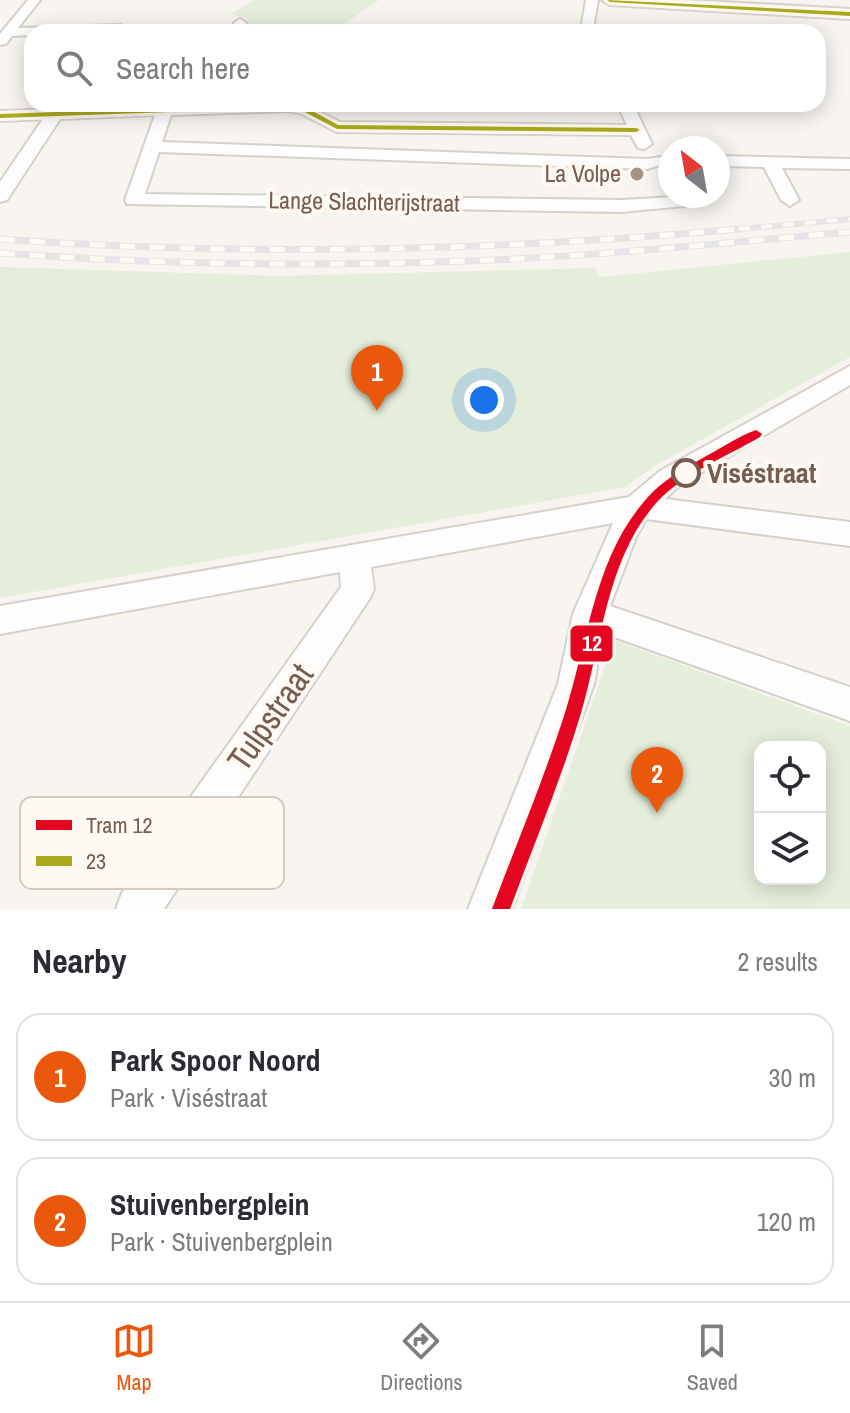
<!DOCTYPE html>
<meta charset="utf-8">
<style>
body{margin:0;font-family:"Archivo Narrow",sans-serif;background:#f2f2f3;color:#2b2b33}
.controls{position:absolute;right:24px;bottom:24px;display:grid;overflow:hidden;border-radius:16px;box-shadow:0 4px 20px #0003}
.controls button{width:72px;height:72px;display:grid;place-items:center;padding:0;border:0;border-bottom:2px solid #e1e1e2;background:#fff;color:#2b2b33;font:40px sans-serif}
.compass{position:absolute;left:658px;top:136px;width:72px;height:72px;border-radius:50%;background:#fff;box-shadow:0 4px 20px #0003;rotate:329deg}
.you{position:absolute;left:484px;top:400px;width:28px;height:28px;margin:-20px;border:6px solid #fff;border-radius:50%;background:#1a73e8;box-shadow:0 0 0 12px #1a73e833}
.badge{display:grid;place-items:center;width:52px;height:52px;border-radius:50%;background:#ea580c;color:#fff;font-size:26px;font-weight:700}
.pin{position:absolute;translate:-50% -66px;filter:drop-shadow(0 2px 4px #0008)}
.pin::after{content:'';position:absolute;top:42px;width:28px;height:24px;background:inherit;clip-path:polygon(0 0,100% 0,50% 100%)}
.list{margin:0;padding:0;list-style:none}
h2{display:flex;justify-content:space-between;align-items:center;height:104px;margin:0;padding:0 32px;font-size:34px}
h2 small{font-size:26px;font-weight:400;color:#7c7c81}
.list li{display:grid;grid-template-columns:52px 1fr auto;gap:24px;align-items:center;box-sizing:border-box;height:128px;margin:0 16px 16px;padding:0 16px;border:2px solid #e1e1e2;border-radius:24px}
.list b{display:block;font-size:30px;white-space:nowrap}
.list p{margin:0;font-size:26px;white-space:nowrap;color:#7c7c81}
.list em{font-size:26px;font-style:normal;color:#7c7c81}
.icon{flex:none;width:44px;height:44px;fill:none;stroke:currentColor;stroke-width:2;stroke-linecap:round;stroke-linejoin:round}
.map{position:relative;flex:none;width:850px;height:909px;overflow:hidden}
.search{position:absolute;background:#fff;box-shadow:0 4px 20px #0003;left:24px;right:24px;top:24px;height:88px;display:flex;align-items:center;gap:20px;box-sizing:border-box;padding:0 28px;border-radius:24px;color:#7c7c81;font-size:30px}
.sheet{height:392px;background:#fff}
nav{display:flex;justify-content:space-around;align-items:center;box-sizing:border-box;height:112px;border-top:2px solid #e1e1e2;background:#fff;font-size:22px;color:#7c7c81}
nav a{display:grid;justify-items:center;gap:4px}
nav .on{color:#ea580c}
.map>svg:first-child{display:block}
.green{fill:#e5eedb;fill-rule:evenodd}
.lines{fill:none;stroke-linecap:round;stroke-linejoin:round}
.minor-casing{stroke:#d6d0ca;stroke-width:4}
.major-casing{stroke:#d9d1cc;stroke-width:4}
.minor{fill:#fefdfd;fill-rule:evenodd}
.major{fill:#f2eee7;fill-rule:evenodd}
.rail-far1-casing{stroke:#e6e4e6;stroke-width:6}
.rail-casing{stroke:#e6e4e6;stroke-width:7}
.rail-far1{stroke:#fef9f2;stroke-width:4;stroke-dasharray:11;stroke-linecap:butt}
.rail{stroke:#fef9f2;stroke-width:5;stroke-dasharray:15;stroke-linecap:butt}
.bus-1-casing{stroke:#fef9f2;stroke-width:6}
.bus-1{fill:#abaa1c;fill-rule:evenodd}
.tram-1-casing{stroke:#fef9f2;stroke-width:6}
.tram-1{fill:#e40521;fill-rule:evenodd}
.poi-dot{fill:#a49287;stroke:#fef9f2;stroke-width:3}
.stop-dot{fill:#fef9f2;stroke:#765d4f;stroke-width:4}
.labels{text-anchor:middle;stroke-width:8;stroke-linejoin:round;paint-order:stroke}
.far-poi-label{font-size:24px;fill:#765d4f;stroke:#fef9f2;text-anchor:end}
.far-street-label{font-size:24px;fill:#765d4f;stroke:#fef9f2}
.stop-label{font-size:28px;font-weight:bold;fill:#765d4f;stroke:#fef9f2;text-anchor:start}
.near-street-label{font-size:34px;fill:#765d4f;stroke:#fef9f2}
.key{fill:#fef9f2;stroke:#d5cac1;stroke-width:2}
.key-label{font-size:22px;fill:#765d4f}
.line-badge{stroke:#fef9f2;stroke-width:3}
.badge-label{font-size:22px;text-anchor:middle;font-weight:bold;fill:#fff}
</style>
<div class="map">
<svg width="850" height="909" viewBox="0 0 850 909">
<rect width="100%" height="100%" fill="#f8f4ef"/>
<g class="green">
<polygon points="254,0 379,0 345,23 342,32 250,32 247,19 232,14"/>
<polygon points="850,252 850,357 656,465 625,487 0,598 0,267 278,276 595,268 600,277"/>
<path d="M614,640L850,726V909H521ZM760,747H820V879H760Z"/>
</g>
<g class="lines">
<g class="minor-casing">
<g id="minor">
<polygon points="28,0 40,0 18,28 121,25 127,29 125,32 32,32 32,35 12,36 6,44 0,45 0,34"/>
<polygon points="586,0 598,0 594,23 598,32 586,32 582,23"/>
<polygon points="240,19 246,23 248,32 236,32 234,23"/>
<polygon points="211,104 303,104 340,122 627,125 617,104 633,104 652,144 644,149 638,148 631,135 337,132 300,113 288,111 171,115 162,142 647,159 669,156 670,162 647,169 159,152 145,194 621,200 693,196 694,200 685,206 621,212 127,204 125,200 155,115 60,119 7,200 0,202 0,182 43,119 0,121 0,111"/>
<polygon points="718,156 850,159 850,169 782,168 799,200 790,206 781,200 764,167 718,166"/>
<polygon points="850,366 850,385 680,485 665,499 850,522 850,546 646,519 636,537 610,606 850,687 850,721 603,633 594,684 512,909 468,909 558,684 573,614 613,523 371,567 374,589 370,598 164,909 116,909 122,893 341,587 340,572 0,634 0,606 629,497 660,471"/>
</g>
</g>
<g class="major-casing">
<polygon id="major" points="602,0 689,0 850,9 850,19 610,5"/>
</g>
<use href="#minor" class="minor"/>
<use href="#major" class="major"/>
<g class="rail-far1-casing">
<polyline id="rail-far1" points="717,231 850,219"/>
</g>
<g class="rail-casing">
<g id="rail">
<path d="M0,239C247,257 493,251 740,229"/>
<path d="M0,253C164,265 328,267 492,260C612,255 731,242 850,232"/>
</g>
</g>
<use href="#rail-far1" class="rail-far1"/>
<use href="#rail" class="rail"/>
<g class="bus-1-casing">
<g id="bus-1">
<polygon points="607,0 850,12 850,16 610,2"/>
<polygon points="288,104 307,108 338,125 636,128 640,130 636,132 337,129 303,111 288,108 0,118 0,114"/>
</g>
</g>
<use href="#bus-1" class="bus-1"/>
<g class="tram-1-casing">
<path id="tram-1" d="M756,430L762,434L760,437C726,457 684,473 657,502C606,559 602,643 581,713C561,780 534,844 510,909H492C516,845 543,781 564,716C588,642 594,556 648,497C664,479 687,467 708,455C723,447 739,436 756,430Z"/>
</g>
<use href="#tram-1" class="tram-1"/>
</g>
<circle class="poi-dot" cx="637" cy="174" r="8"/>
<circle class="stop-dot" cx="686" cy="473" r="13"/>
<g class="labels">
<g class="far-poi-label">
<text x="621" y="182">La Volpe</text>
</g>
<g class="far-street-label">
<text transform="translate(364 202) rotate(1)" y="8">Lange Slachterijstraat</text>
</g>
<g class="stop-label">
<text x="707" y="483">Viséstraat</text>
</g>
<g class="near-street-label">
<text transform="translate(270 717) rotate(-55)" y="12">Tulpstraat</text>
</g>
</g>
<rect x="20" y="797" width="264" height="92" rx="12" class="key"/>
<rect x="36" y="820" width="36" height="10" fill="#e40521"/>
<rect x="36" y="856" width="36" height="10" fill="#abaa1c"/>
<g class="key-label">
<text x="86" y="833">Tram 12</text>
<text x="86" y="869">23</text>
</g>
<rect class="line-badge" x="569" y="624" width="45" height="39" rx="8" fill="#e40521"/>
<g class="badge-label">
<text x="592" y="651">12</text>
</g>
</svg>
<div class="controls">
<button><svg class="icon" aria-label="locate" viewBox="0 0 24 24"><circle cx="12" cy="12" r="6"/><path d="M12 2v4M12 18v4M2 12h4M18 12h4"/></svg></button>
<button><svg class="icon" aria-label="layers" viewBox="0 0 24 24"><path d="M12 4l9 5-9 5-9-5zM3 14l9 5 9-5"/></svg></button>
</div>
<svg class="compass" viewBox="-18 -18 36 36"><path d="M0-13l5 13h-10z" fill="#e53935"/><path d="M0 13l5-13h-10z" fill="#7c7c81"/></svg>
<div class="you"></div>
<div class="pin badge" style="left:377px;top:411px">1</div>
<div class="pin badge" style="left:657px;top:813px">2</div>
<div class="search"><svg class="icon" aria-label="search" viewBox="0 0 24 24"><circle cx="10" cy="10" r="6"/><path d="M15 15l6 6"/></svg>Search here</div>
</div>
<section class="sheet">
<h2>Nearby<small>2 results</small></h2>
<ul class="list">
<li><span class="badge">1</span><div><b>Park Spoor Noord</b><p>Park · Viséstraat</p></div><em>30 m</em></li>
<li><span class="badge">2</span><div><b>Stuivenbergplein</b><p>Park · Stuivenbergplein</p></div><em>120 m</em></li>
</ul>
</section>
<nav>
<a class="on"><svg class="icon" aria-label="map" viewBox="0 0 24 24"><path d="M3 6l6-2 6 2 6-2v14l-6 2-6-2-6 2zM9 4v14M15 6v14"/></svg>Map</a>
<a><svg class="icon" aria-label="directions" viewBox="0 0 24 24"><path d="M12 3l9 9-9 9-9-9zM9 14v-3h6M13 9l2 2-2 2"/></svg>Directions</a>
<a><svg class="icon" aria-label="saved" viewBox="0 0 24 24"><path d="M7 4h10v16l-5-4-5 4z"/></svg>Saved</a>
</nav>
